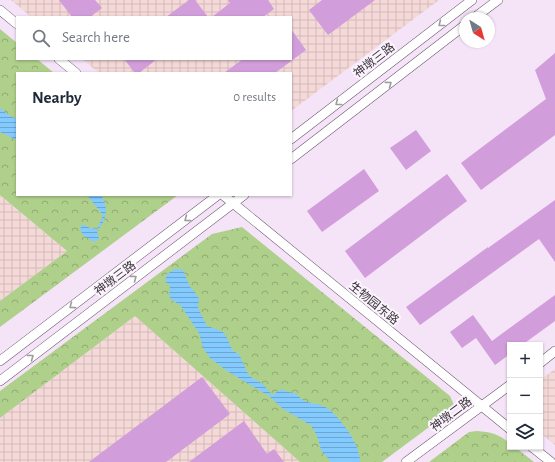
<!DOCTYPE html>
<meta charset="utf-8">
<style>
body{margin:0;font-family:"Alegreya Sans","Noto Sans SC",sans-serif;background:#f2f2f3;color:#1f2937}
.controls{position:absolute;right:12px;bottom:12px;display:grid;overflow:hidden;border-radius:0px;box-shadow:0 1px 3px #0004}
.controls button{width:36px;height:36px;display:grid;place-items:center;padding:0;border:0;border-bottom:1px solid #e0e1e3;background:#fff;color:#1f2937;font:20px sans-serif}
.compass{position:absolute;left:459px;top:12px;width:36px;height:36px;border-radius:50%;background:#fff;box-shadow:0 1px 3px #0004;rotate:143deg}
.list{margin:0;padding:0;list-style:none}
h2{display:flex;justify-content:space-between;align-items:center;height:52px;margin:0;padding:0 16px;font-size:17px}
h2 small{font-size:13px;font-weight:400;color:#747a83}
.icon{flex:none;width:22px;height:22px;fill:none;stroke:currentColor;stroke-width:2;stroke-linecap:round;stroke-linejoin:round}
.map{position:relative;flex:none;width:555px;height:462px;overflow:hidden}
.search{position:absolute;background:#fff;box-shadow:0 1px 3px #0004;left:16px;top:16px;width:276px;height:44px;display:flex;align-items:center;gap:10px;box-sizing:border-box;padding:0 14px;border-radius:0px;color:#747a83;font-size:15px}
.panel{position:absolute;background:#fff;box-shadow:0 1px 3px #0004;left:16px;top:72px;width:276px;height:124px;border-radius:0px}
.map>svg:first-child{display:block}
.industrial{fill:url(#industrial-grid)}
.park{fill:url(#park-crowns)}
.water{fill:url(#water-rules)}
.building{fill:#d19dda}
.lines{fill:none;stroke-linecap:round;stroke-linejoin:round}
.minor-casing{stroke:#6a5b6d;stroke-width:10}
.minor{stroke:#fff;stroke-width:9}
.oneway{stroke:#9f9ca0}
.labels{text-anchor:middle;stroke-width:4;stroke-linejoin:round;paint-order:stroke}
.street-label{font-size:12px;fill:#3f3840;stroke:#fcf4fd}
</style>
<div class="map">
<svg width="555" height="462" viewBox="0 0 555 462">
<defs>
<pattern id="industrial-grid" width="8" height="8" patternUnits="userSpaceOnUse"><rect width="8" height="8" fill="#f4d9d8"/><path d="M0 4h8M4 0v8" fill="none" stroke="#d2bbba"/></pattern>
<pattern id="park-crowns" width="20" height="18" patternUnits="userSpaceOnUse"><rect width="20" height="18" fill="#afd08b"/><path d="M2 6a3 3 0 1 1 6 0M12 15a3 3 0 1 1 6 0" fill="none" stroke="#90aa73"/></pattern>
<pattern id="water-rules" width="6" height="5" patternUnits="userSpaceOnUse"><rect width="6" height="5" fill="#83cafe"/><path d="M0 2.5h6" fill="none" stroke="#6da5cf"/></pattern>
</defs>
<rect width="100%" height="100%" fill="#f5e3f8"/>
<g class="industrial">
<polygon points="11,0 439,0 291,111 291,73 99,73 82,59 291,59 291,17 31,17"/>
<polygon points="0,195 67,251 0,301"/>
<polygon points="135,316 300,462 0,462 0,418"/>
<polygon points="555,369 555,445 540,433 540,380"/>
</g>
<g class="park">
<polygon points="0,29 17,43 17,59 37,59 54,73 17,73 17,195 178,195 0,327 0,301 67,251 0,195"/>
<polygon points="242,227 450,396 454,405 452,410 382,462 300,462 135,316 0,418 0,391 212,234"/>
<path d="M477,431C491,432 498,434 510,443V447H515L534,462H429L469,432Z"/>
</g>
<g class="water">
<polygon points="0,108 10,116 17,119 17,140 0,132"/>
<path d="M87,195H101C109,207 107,220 97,231L99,239L94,242L84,236L80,230L82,224L90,228L97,229L102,218V214Z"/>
<path d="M175,269L183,270L190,287L195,292L199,299L198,308L207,326C229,333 223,331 233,351L239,354L249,376L263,384L272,395L281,389C286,392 291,392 296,394C298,396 300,398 303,400C310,404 320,403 327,408C340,417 361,445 360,462H331L321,450L318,439L312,426L283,409L269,396L227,371L210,358L203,348L199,333L180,305L172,300L169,296L170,288L169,284L165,282L167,274Z"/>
</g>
<g class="building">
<polygon points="59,0 95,0 102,8 90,17 72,17"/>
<polygon points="189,0 195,0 208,17 166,17"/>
<polygon points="228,0 268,0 274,9 263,17 212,17 230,3"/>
<polygon points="322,0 375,0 328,35 309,10"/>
<polygon points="291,29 306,50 275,73 224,73 243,59 291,59"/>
<polygon points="555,53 555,135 481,190 461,163 546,99 535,70"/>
<polygon points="124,59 157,59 139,73 135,73"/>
<polygon points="416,130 431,151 406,170 390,148"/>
<polygon points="364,169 379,191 322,232 307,211"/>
<polygon points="447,174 467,201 365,278 345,251"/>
<polygon points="555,200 555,262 539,239 420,325 406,307 488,247 488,248"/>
<polygon points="555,295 555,321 522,345 510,345 510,354 495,365 476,338 462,348 450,332 473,315 492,341"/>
<polygon points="202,377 230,414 166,462 89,462"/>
<polygon points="244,421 267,454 274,449 284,462 189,462"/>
</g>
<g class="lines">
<g class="minor-casing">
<g id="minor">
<polyline points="0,10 17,24"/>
<polyline points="474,18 498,0"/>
<polyline points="59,59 76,73"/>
<polyline points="291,139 472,0"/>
<polyline points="291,159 465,25"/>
<polyline points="223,195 510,429"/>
<polyline points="0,361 218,195"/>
<polyline points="540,363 555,351"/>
<polyline points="0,381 244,195"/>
<polyline points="532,447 551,462"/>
<polyline points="406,462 510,385"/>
</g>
</g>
<use href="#minor" class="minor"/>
</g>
<defs><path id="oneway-chevron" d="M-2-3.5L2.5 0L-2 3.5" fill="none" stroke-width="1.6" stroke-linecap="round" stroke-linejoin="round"/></defs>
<g class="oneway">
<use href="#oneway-chevron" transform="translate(441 24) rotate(142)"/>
<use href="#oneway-chevron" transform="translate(389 84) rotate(-37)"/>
<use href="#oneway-chevron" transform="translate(338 103) rotate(142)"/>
<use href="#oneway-chevron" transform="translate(187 219) rotate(143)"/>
<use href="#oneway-chevron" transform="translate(134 278) rotate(-37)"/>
<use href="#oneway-chevron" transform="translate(72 306) rotate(143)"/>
<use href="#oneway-chevron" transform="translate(31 357) rotate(-37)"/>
</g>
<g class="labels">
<g class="street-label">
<text transform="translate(374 60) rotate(-38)" y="4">神墩三路</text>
<text transform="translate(115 278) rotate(-37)" y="4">神墩三路</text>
<text transform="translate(374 303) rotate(39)" y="4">生物园东路</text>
<text transform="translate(451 414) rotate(-37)" y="4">神墩二路</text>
</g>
</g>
</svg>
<div class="controls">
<button>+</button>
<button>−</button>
<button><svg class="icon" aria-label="layers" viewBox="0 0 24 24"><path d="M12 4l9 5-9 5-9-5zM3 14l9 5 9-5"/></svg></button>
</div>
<svg class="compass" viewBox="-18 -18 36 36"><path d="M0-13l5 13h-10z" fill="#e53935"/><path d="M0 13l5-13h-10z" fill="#747a83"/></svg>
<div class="search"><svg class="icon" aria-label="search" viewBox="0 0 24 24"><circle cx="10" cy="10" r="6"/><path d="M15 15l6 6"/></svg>Search here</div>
<section class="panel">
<h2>Nearby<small>0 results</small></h2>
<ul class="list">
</ul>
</section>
</div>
